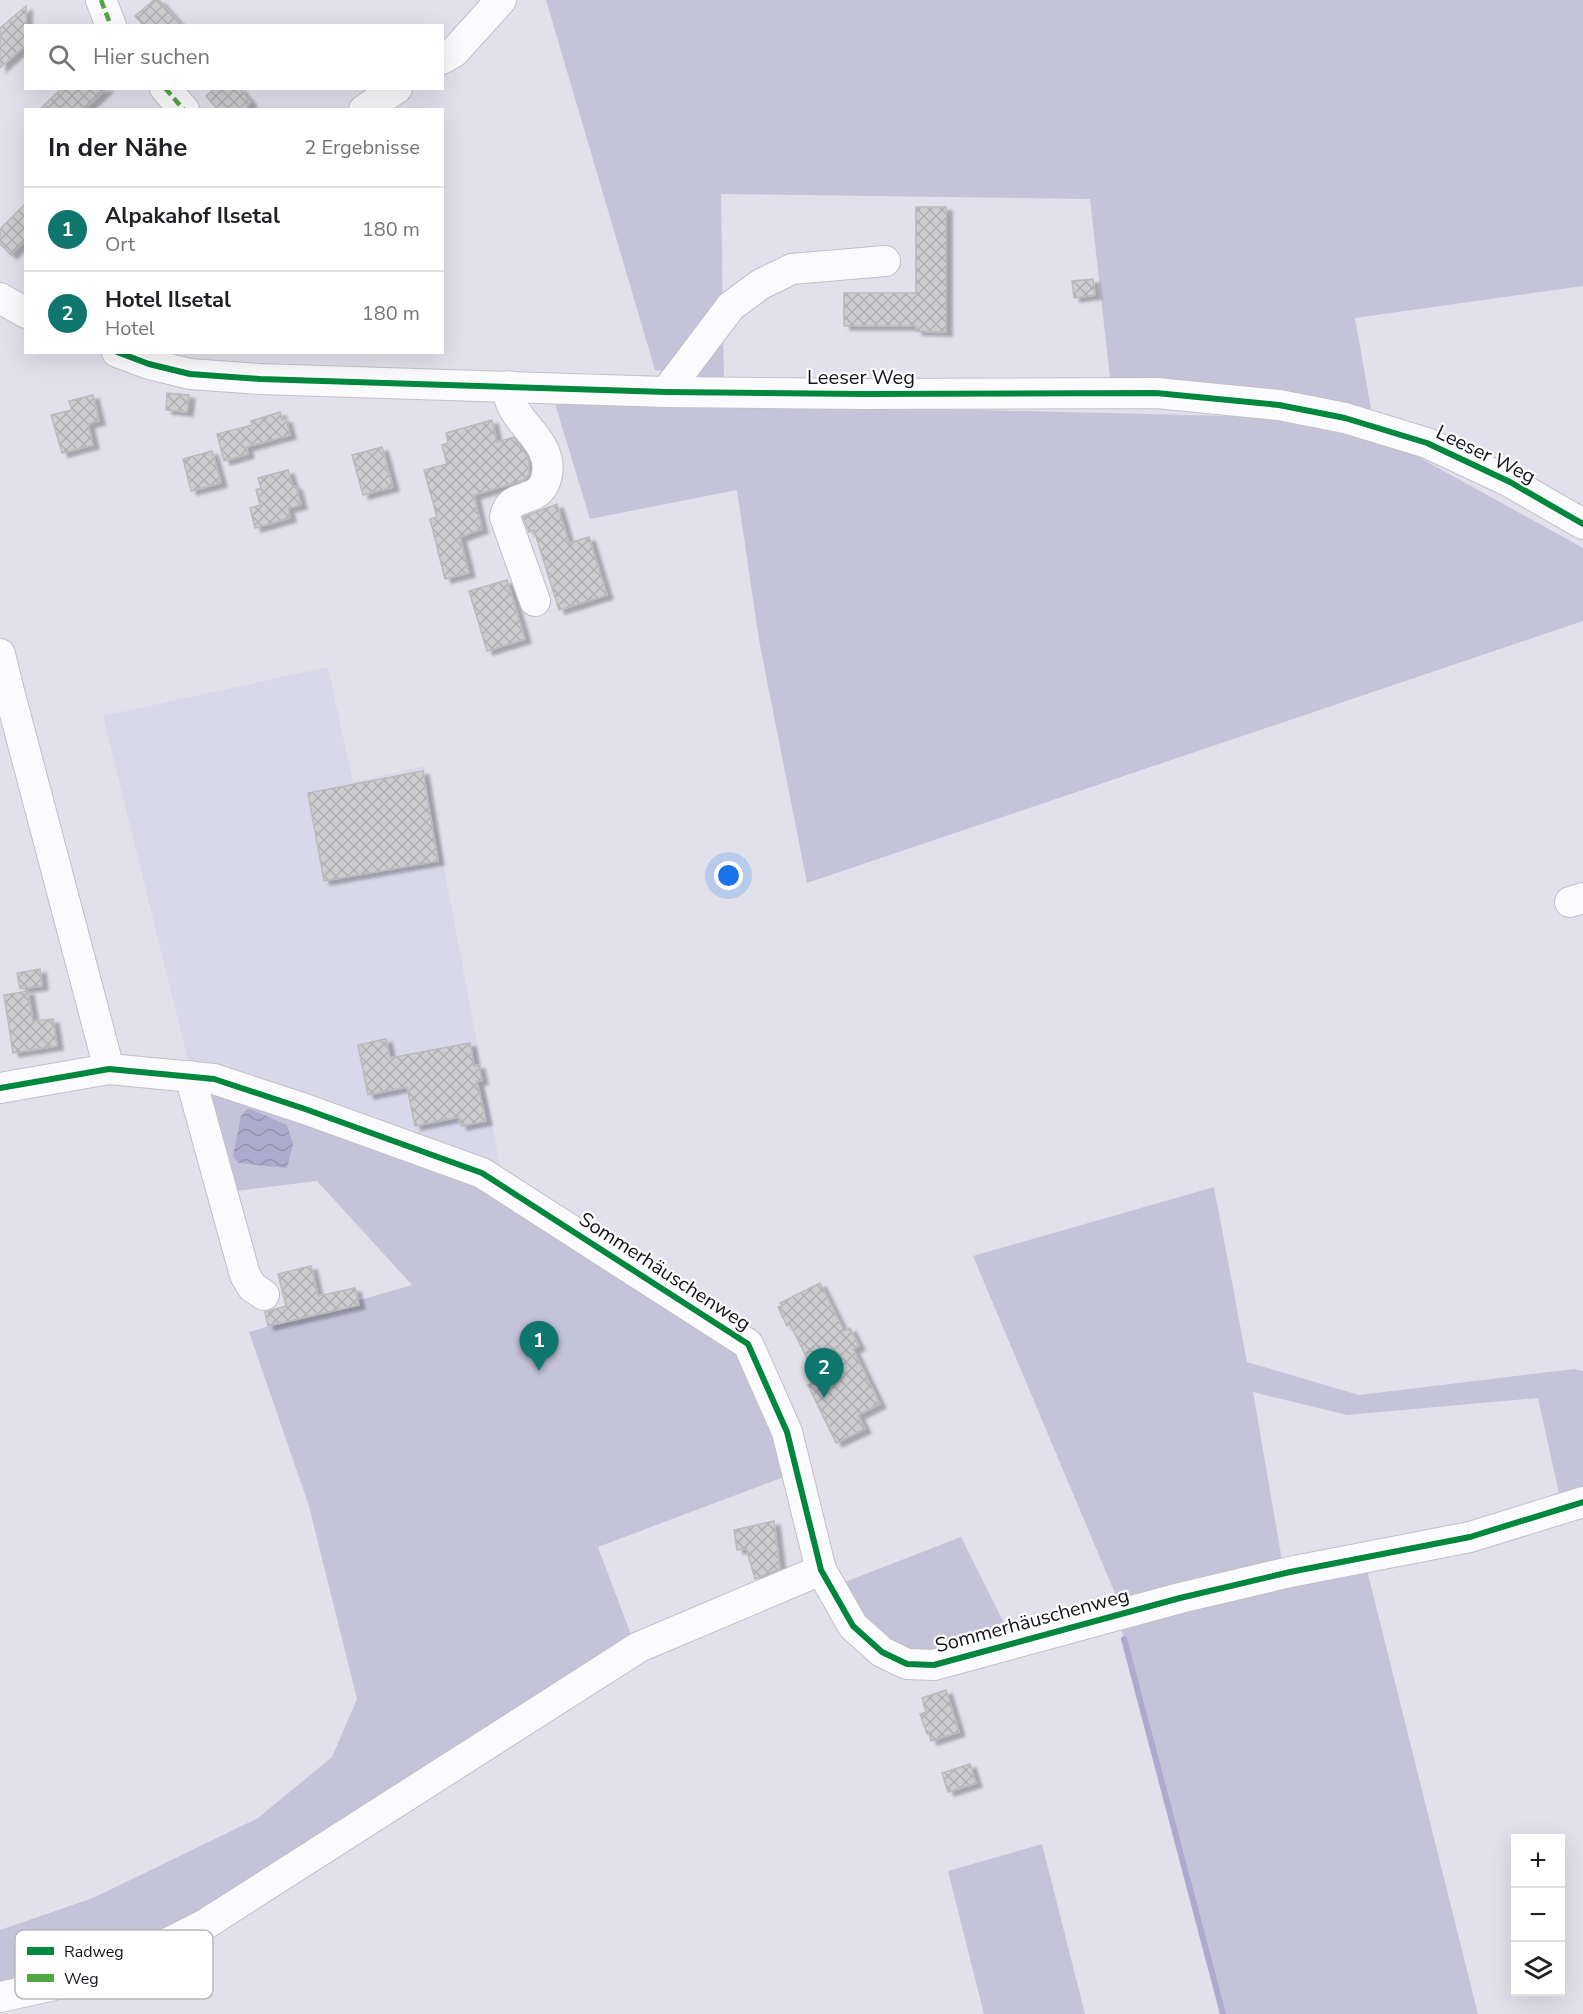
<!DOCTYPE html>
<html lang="de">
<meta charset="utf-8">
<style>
body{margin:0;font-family:"Nunito Sans",sans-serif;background:#f6f6f6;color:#202124}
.controls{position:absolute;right:18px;bottom:18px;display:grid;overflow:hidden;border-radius:0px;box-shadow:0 6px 24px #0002}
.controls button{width:54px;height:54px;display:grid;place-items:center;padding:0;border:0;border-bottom:2px solid #e0e0e0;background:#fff;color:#202124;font:30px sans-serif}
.you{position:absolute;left:729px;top:876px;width:21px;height:21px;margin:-15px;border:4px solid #fff;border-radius:50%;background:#1a73e8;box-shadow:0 0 0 9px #1a73e833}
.badge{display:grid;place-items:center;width:39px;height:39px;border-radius:50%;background:#0f766e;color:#fff;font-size:20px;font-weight:700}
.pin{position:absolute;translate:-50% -50px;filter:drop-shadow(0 2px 3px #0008)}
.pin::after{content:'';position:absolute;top:32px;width:21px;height:18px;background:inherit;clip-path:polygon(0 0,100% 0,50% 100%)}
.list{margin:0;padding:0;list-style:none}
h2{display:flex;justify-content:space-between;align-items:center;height:78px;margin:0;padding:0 24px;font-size:26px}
h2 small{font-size:20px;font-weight:400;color:#757577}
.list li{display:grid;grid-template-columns:39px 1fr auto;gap:18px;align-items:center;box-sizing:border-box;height:84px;padding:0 24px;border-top:2px solid #e0e0e0}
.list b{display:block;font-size:22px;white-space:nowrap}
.list p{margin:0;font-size:20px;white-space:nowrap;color:#757577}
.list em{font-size:20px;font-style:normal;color:#757577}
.icon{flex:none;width:33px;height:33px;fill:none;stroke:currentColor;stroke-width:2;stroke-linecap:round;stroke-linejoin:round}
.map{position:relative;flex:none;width:1583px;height:2014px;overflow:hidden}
.search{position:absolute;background:#fff;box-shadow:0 6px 24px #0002;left:24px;top:24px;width:420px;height:66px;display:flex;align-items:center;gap:15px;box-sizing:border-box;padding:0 21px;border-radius:0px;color:#757577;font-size:22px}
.panel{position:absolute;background:#fff;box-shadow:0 6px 24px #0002;left:24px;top:108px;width:420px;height:246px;border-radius:0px}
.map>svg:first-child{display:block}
.built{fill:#d9d8ea}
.green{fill:#c5c3da}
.water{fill:url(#water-waves)}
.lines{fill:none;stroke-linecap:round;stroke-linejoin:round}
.stream{stroke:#aeaace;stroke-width:6}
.building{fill:url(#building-cross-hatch);stroke:#b9babc;stroke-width:1.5;filter:url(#shadow)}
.minor-casing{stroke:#c0c0c7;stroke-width:32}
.minor{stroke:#fbfafc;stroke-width:30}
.quiet{stroke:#51a842;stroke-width:4.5;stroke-dasharray:9 4.5;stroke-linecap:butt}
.cycleway-casing{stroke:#fff;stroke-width:10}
.cycleway{stroke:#00873e;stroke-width:6}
.labels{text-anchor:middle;stroke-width:4.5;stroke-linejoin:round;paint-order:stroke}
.street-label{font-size:20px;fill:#141319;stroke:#fff}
.key{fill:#fff;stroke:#b8b8ba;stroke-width:1.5}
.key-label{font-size:16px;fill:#141319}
</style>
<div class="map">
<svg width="1583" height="2014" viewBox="0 0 1583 2014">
<defs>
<pattern id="water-waves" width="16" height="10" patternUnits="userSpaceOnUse" patternTransform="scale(1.5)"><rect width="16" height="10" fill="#aeaace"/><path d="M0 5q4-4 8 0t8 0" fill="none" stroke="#9591b0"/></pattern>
<pattern id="building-cross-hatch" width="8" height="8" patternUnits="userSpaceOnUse" patternTransform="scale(1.5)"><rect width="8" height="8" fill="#cdcdcf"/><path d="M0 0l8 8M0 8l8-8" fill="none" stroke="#afafb1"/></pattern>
<filter id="shadow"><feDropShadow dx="6" dy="4" stdDeviation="1.5" flood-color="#0004"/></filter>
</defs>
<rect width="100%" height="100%" fill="#e2e1eb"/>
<polygon class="built" points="328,667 353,782 425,766 500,1165 188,1061 103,716"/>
<g class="green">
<polygon points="546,0 1583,0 1583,286 1355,318 1372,414 1281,393 1110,378 1090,199 721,194 724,380 655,370"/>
<polygon points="553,397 816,406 1271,417 1404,449 1583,548 1583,621 807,883 759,640 737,490 590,519"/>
<polygon points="218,1086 478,1184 739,1349 789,1475 598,1547 633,1640 274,1868 127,1955 0,1989 0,1930 93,1898 258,1818 332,1757 357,1699 309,1506 249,1332 412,1285 317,1181 220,1193 189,1095"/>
<polygon points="1214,1187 1247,1362 1359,1395 1574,1369 1583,1371 1583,1494 1561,1502 1538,1398 1347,1415 1253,1392 1283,1566 1122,1610 973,1256"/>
<polygon points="961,1537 1010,1635 932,1659 885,1644 837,1585"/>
<polygon points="1366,1566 1478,2014 1222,2014 1119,1620"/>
<polygon points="1042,1844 1085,2014 984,2014 948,1871"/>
</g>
<polygon class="water" points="248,1108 287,1125 293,1144 287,1168 238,1163 233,1156 241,1116"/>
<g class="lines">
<polyline class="stream" points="1124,1639 1223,2014"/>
</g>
<g class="building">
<polygon points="154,0 159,0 182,26 144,26 135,16"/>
<polygon points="26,6 26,45 0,68 0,28"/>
<polygon points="62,88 107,88 84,110 39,110"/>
<polygon points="215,88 239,88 251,102 244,110 218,110 206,96"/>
<polygon points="26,203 26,240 11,255 0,244 0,229"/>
<polygon points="916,207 946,207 946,332 916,331 916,326 844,326 844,293 916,293"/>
<polygon points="1093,279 1095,295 1074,298 1072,281"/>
<polygon points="167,393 189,395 187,412 166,410"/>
<polygon points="93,395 99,421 88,424 93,445 62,453 51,415 72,410 69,401"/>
<polygon points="280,412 282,420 286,419 290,435 246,447 248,454 224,461 217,434 252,425 251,421"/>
<polygon points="492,420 497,442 514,437 521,446 529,461 529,474 524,480 474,495 482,529 460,537 469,573 445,579 430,519 437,517 424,470 447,464 442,445 448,443 446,433"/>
<polygon points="382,447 393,487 363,495 352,455"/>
<polygon points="212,451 221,483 191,491 183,459"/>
<polygon points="288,470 293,487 296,486 301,505 288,508 290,518 255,528 250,508 260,505 256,490 261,488 258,478"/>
<polygon points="557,504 569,543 589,537 607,595 559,610 534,530 529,532 523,517"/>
<polygon points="507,580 525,639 487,651 469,591"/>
<polygon points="423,771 438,861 324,881 308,793"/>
<polygon points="40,969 42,986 20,989 17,973"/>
<polygon points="28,991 33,1021 53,1019 57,1046 13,1053 4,995"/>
<polygon points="386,1039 390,1058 470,1043 474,1066 479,1065 482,1081 477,1081 486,1121 461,1126 459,1117 415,1126 407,1087 368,1095 358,1045"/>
<polygon points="311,1266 318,1296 355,1288 359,1305 268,1326 265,1312 286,1306 278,1274"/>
<polygon points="820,1283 844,1331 850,1328 859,1346 853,1349 880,1404 858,1415 865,1429 836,1443 808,1385 816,1381 815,1378 816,1377 790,1324 787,1326 778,1307 782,1306 780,1303"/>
<polygon points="774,1521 780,1569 755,1579 746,1548 737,1550 734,1530"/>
<polygon points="946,1690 959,1732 931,1741 929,1733 927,1734 920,1714 926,1712 922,1698"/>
<polygon points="970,1764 976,1783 948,1792 942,1773"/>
</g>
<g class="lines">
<g class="minor-casing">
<g id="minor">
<polyline points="101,0 111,26"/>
<polyline points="442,59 454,52 501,0"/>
<polyline points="165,88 184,110"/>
<polyline points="364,110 397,88"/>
<polyline points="0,298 26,313"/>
<polyline points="117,352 149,364 190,374 260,379 666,392 862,394 1156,393 1279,405 1345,418 1427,443 1510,482 1583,524"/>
<path d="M509,386C510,391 509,396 510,400C517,425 556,444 546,479C538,506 510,490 505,517L535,601"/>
<polyline points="666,392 731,306 761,284 792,269 885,261"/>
<polyline points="0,654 8,687 0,689"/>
<polyline points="8,687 109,1069"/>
<polyline points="1570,902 1583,898"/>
<polyline points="190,1076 245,1275 252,1287 264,1295"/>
<polyline points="0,1088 109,1069 214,1079 305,1109 482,1173 748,1344 787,1432 821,1570 853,1626 882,1652 907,1664 934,1665 1180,1598 1290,1572 1470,1537 1583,1502"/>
<polyline points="0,1997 54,1985 129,1963 204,1925 639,1647 821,1570"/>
</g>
</g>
<use href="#minor" class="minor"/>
<g class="quiet">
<polyline points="101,0 111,26"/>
<polyline points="165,88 184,110"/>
</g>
<g class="cycleway-casing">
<g id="cycleway">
<polyline points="117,352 149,364 190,374 260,379 666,392 862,394 1156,393 1279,405 1345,418 1427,443 1510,482 1583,524"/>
<polyline points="0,1088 109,1069 214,1079 305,1109 482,1173 748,1344 787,1432 821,1570 853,1626 882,1652 907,1664 934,1665 1180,1598 1290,1572 1470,1537 1583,1502"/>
</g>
</g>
<use href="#cycleway" class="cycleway"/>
</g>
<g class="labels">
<g class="street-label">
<text x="861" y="384">Leeser Weg</text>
<text transform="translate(1486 454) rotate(26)" y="7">Leeser Weg</text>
<text transform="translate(665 1271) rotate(33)" y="7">Sommerhäuschenweg</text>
<text transform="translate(1032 1620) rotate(-15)" y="7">Sommerhäuschenweg</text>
</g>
</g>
<rect x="15" y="1930" width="198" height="69" rx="9" class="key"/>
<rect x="27" y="1947" width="27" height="8" fill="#00873e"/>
<rect x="27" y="1974" width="27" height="8" fill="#51a842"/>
<g class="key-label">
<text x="64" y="1957">Radweg</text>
<text x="64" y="1984">Weg</text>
</g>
</svg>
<div class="controls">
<button>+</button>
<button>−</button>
<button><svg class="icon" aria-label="layers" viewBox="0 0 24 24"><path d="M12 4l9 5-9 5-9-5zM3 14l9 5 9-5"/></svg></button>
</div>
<div class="you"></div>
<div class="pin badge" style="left:539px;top:1371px">1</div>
<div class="pin badge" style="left:824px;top:1398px">2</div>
<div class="search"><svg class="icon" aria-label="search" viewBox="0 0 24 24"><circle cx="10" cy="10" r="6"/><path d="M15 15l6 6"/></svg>Hier suchen</div>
<section class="panel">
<h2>In der Nähe<small>2 Ergebnisse</small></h2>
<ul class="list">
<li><span class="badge">1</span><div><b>Alpakahof Ilsetal</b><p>Ort</p></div><em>180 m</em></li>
<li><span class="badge">2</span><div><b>Hotel Ilsetal</b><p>Hotel</p></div><em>180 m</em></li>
</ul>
</section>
</div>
